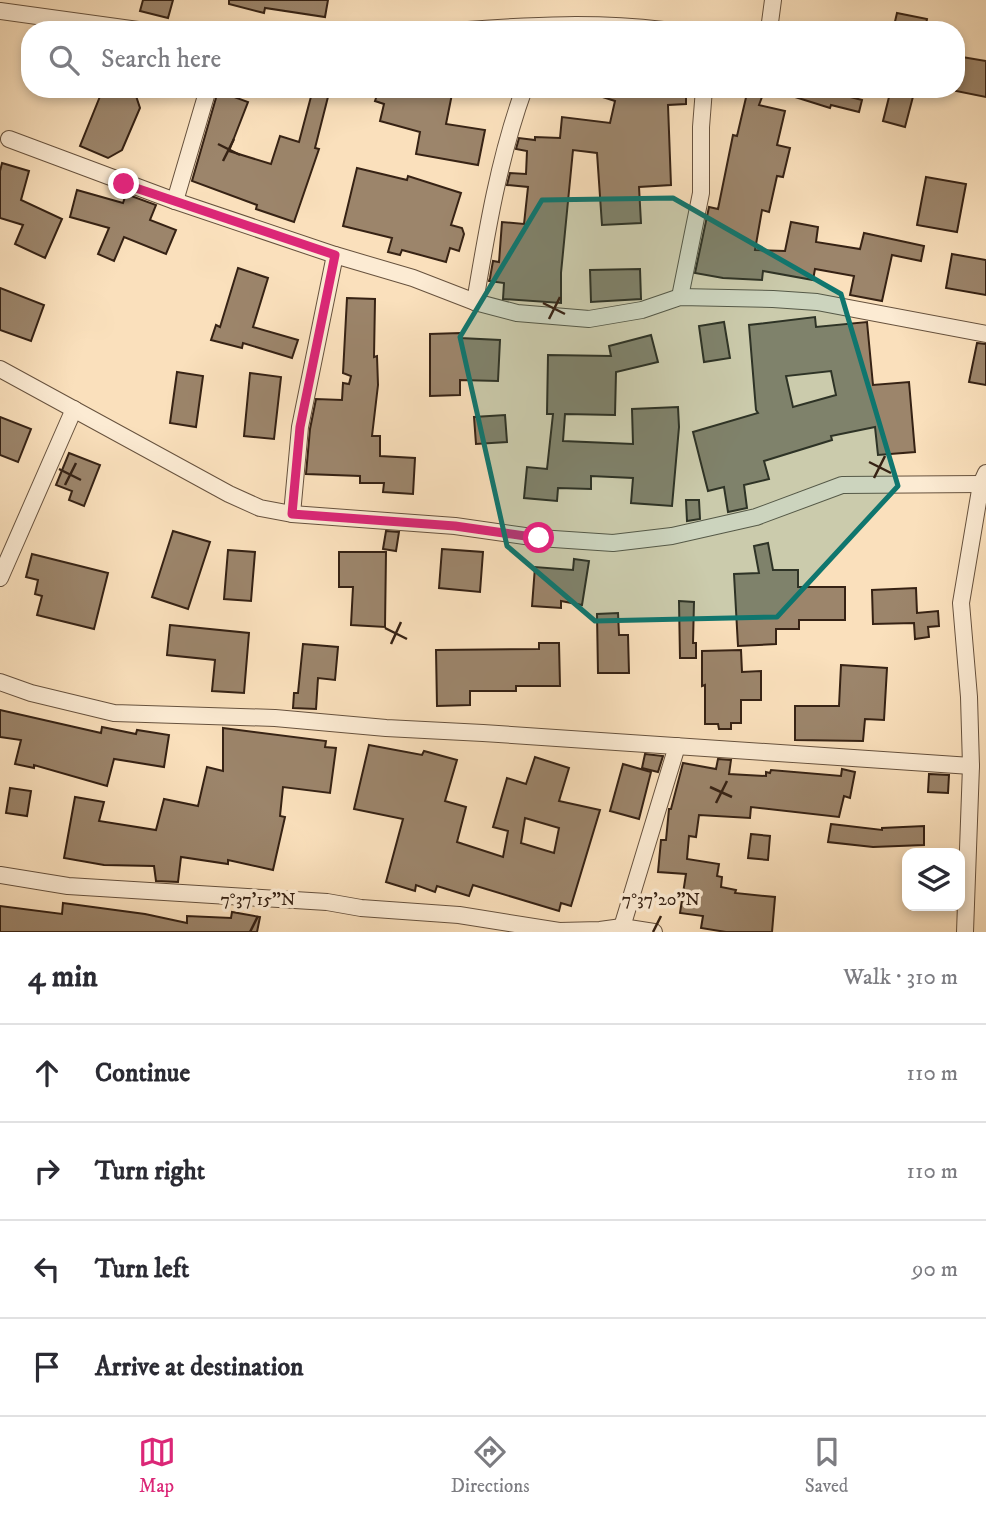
<!DOCTYPE html>
<meta charset="utf-8">
<style>
body{margin:0;font-family:"IM FELL DW Pica",serif;background:#f7f7f7;color:#2b2b33}
.controls{position:absolute;right:21px;bottom:21px;display:grid;overflow:hidden;border-radius:14px;box-shadow:0 4px 10px #0003}
.controls button{width:63px;height:63px;display:grid;place-items:center;padding:0;border:0;border-bottom:2px solid #e1e1e2;background:#fff;color:#2b2b33;font:35px sans-serif}
.stop{position:absolute;width:21px;height:21px;margin:-16px;border:5px solid #db2777;border-radius:50%;background:#fff}
.stop.end{background:#db2777;border-color:#fff;box-shadow:0 2px 7px #0008}
.list{margin:0;padding:0;list-style:none}
h2{display:flex;justify-content:space-between;align-items:center;height:91px;margin:0;padding:0 28px;font-size:30px}
h2 small{font-size:23px;font-weight:400;color:#7c7c81}
.list li{display:grid;grid-template-columns:46px 1fr auto;gap:21px;align-items:center;box-sizing:border-box;height:98px;padding:0 28px;border-top:2px solid #e1e1e2}
.list b{display:block;font-size:26px;white-space:nowrap}
.list em{font-size:23px;font-style:normal;color:#7c7c81}
.icon{flex:none;width:38px;height:38px;fill:none;stroke:currentColor;stroke-width:2;stroke-linecap:round;stroke-linejoin:round}
.map{position:relative;flex:none;width:986px;height:932px;overflow:hidden}
.search{position:absolute;background:#fff;box-shadow:0 4px 10px #0003;left:21px;right:21px;top:21px;height:77px;display:flex;align-items:center;gap:18px;box-sizing:border-box;padding:0 24px;border-radius:28px;color:#7c7c81;font-size:26px}
.sheet{height:483px;background:#fff}
nav{display:flex;justify-content:space-around;align-items:center;box-sizing:border-box;height:98px;border-top:2px solid #e1e1e2;background:#fff;font-size:19px;color:#7c7c81}
nav a{display:grid;justify-items:center;gap:4px}
nav .on{color:#db2777}
.map>svg:first-child{display:block}
.building{fill:#9c856b;stroke:#362214;stroke-width:2;fill-rule:evenodd}
.lines{fill:none;stroke-linecap:round;stroke-linejoin:round}
.minor-casing{stroke:#67523e;stroke-width:18}
.minor{stroke:#fcebd3;stroke-width:16}
.route{stroke:#db2777;stroke-width:9}
.marked{fill:#0f766e;fill-opacity:0.2;stroke:#0f766e;stroke-width:5;stroke-linejoin:round}
.ticks{fill:none;stroke:#362214;stroke-width:2.5}
.ticks-label{font-size:18px;text-anchor:middle;fill:#362214;stroke:#fcebd3;stroke-width:7;stroke-linejoin:round;paint-order:stroke}
</style>
<div class="map">
<svg width="986" height="932" viewBox="0 0 986 932">
<rect width="100%" height="100%" fill="#fae0bc"/>
<filter id="stains"><feTurbulence type="fractalNoise" baseFrequency=".00286" numOctaves="4"/><feColorMatrix values="0 0 0 0 .2 0 0 0 0 .09 0 0 0 0 .02 0 0 0 .5 -.17"/></filter>
<radialGradient id="worn" r=".72"><stop offset=".6" stop-color="#630" stop-opacity="0"/><stop offset="1" stop-color="#630" stop-opacity=".3"/></radialGradient>
<g class="building">
<polygon points="143,0 173,0 168,18 140,11"/>
<polygon points="229,0 328,0 325,17 265,8 264,13 229,4"/>
<polygon points="897,13 927,19 925,30 893,30"/>
<polygon points="956,56 986,61 986,97 956,91"/>
<polygon points="103,89 126,89 135,93 140,108 122,150 108,158 80,146"/>
<polygon points="313,89 330,89 315,148 319,149 294,222 256,209 257,205 192,181 218,91 248,102 229,151 271,164 280,136 299,142"/>
<polygon points="379,89 453,89 446,124 485,130 478,165 416,154 420,132 380,121 384,104 375,101"/>
<polygon points="587,89 686,89 686,104 668,105 671,185 639,187 641,223 602,225 597,153 573,150 561,273 561,303 503,299 504,283 489,281 490,278 493,261 499,262 502,222 524,224 528,187 507,185 510,173 526,174 527,151 516,149 519,138 535,140 535,137 560,138 562,117 610,123 615,101 587,92"/>
<polygon points="748,89 765,89 759,105 785,111 777,145 790,148 783,177 777,176 769,212 762,210 755,250 785,251 791,222 818,227 816,242 860,249 864,233 924,246 921,261 892,255 882,301 850,295 854,276 815,269 813,280 763,271 762,280 723,278 695,273 709,207 718,209 733,135 737,136"/>
<polygon points="779,89 836,89 835,93 862,100 859,112 831,105 830,108 779,92"/>
<polygon points="891,89 915,89 905,127 883,121"/>
<polygon points="2,163 29,171 21,200 62,219 45,258 15,244 23,225 0,218 0,171"/>
<polygon points="357,168 407,180 408,176 461,193 451,225 462,228 464,234 459,251 450,248 446,262 402,250 400,255 388,252 392,238 343,226"/>
<polygon points="926,177 966,184 957,232 917,225"/>
<polygon points="77,190 123,203 126,194 156,205 150,220 176,230 166,254 124,237 114,261 98,254 109,228 70,217"/>
<polygon points="952,254 986,260 986,295 946,288"/>
<polygon points="238,268 268,278 253,327 298,340 292,358 243,343 242,348 211,340 216,325 220,327"/>
<polygon points="640,269 641,299 591,302 590,270"/>
<polygon points="0,288 44,305 31,341 0,330"/>
<polygon points="347,298 375,299 374,357 377,356 378,385 372,436 380,436 380,456 415,458 413,494 383,492 384,483 360,483 360,476 306,474 310,429 316,399 342,400 343,383 349,384 351,376 343,373"/>
<path d="M815,317L816,327L867,322L873,385L909,382L915,452L878,455L875,427L831,436L832,440L764,461L769,479L744,485L747,508L728,512L724,487L708,491L693,432L758,413L756,410L749,325ZM831,371L836,395L793,407L786,376Z"/>
<polygon points="724,322 730,358 704,362 699,326"/>
<polygon points="460,333 460,338 500,340 498,381 460,380 460,395 430,396 430,334"/>
<polygon points="651,335 658,362 616,372 615,415 565,414 563,441 633,444 632,409 678,407 679,427 672,506 631,503 633,478 591,476 591,489 558,488 557,501 524,498 527,467 547,469 553,414 547,414 548,355 611,356 609,346"/>
<polygon points="977,343 986,344 986,385 969,382"/>
<polygon points="177,372 203,376 196,427 170,423"/>
<polygon points="250,373 281,377 274,439 244,436"/>
<polygon points="505,415 507,442 476,444 474,417"/>
<polygon points="0,417 31,429 18,462 0,455"/>
<polygon points="69,453 100,465 84,506 69,500 72,491 56,485"/>
<polygon points="686,500 699,500 700,519 687,521"/>
<polygon points="173,531 210,542 188,609 152,597"/>
<polygon points="386,531 399,532 396,551 383,549"/>
<polygon points="768,543 773,570 798,570 798,587 845,587 845,620 799,620 799,629 776,629 776,644 738,646 734,574 759,573 754,546"/>
<polygon points="442,549 483,552 480,592 439,588"/>
<polygon points="228,550 255,552 251,601 224,599"/>
<polygon points="339,552 386,552 385,627 351,625 353,587 339,587"/>
<polygon points="32,554 108,573 94,629 37,615 42,596 35,594 38,580 26,577"/>
<polygon points="574,559 589,561 582,605 561,601 561,608 532,606 535,567 573,570"/>
<polygon points="916,588 917,613 938,611 939,626 928,627 929,637 915,639 914,623 873,624 872,590"/>
<polygon points="679,601 694,602 693,643 696,643 696,658 680,658"/>
<polygon points="618,613 619,635 628,635 629,673 598,673 597,614"/>
<polygon points="170,625 249,633 244,693 212,691 215,660 167,655"/>
<polygon points="539,643 559,643 560,686 516,686 516,691 470,691 470,705 437,706 436,650 539,649"/>
<polygon points="303,644 338,647 335,680 318,678 316,709 293,708 294,693 298,693"/>
<polygon points="741,650 742,672 761,671 761,700 741,700 741,723 731,723 731,729 719,729 718,724 705,724 705,685 702,686 702,651"/>
<polygon points="841,665 887,668 884,720 865,719 863,741 795,740 795,706 839,706"/>
<polygon points="0,710 101,733 102,727 136,734 137,730 169,735 164,767 114,759 107,786 34,765 34,768 15,764 21,740 0,737"/>
<polygon points="223,728 326,741 325,747 336,748 330,793 283,787 280,816 285,817 273,870 228,860 228,864 181,857 178,882 156,881 154,866 104,865 64,858 75,797 104,802 99,821 156,830 164,799 198,806 207,767 223,771"/>
<path d="M369,745L422,755L424,751L457,760L445,801L466,807L457,842L503,857L508,831L493,827L507,778L526,784L535,757L569,768L559,801L600,810L571,906L561,903L559,911L473,885L469,896L437,886L435,892L416,885L415,891L386,882L403,819L354,809ZM525,818L559,828L554,853L521,843Z"/>
<polygon points="645,754 663,756 658,772 642,768"/>
<polygon points="718,759 731,760 729,774 766,776 766,772 770,773 771,770 841,776 842,769 855,772 850,798 844,796 839,817 751,807 750,818 699,815 696,837 689,836 687,859 719,864 717,876 722,877 721,887 736,890 735,893 775,897 772,932 726,932 701,928 703,916 680,913 686,874 658,872 661,840 666,840 669,809 671,809 683,763 716,769"/>
<polygon points="623,764 651,772 639,819 610,811"/>
<polygon points="929,774 949,775 948,793 928,792"/>
<polygon points="10,788 31,791 27,816 6,813"/>
<polygon points="831,824 882,830 882,828 924,826 924,845 873,847 828,842"/>
<polygon points="751,834 770,836 768,860 748,858"/>
<polygon points="63,903 145,914 187,923 187,916 231,918 232,912 260,917 257,932 0,932 0,906 62,914"/>
</g>
<g class="lines">
<g class="minor-casing">
<g id="minor">
<polyline points="0,11 138,30"/>
<path d="M468,30C534,25 597,22 663,30"/>
<polyline points="769,30 773,0"/>
<polyline points="9,139 175,201 335,255 413,278 475,302 517,313 589,319 642,310 680,297 773,299 817,302 986,334"/>
<polyline points="175,201 208,89"/>
<polyline points="680,297 701,193 701,127 704,89"/>
<path d="M475,302C487,230 499,158 524,89"/>
<polyline points="0,369 229,494 260,508 292,514 455,526 539,538 613,543 672,536 756,517 842,485 981,484"/>
<polyline points="292,514 300,427 335,255"/>
<polyline points="0,578 74,409"/>
<polyline points="0,682 31,693 114,713 275,718 386,728 483,733 971,766"/>
<polyline points="0,875 68,886 327,902 361,908 459,915 559,931 600,930 622,927 654,932"/>
<polyline points="622,927 677,746"/>
<polyline points="965,932 971,766 969,697 961,603 981,484 986,473"/>
</g>
</g>
<use href="#minor" class="minor"/>
</g>
<g class="lines">
<polyline class="route" points="124,184 335,255 300,427 292,514 455,526 539,538"/>
</g>
<path class="marked" d="M673,198L841,294L898,486L777,617L595,621L507,546L460,337L542,200Z"/>
<path class="ticks" d="M218,144L240,155M223,161L234,139M543,303L565,314M549,319L560,297M869,462L891,473M59,469L81,480M874,478L885,456M65,485L76,463M385,628L407,639M391,644L401,622M710,787L732,797M716,803L727,781M250,932L258,916M653,932L661,916"/>
<g class="ticks-label">
<text x="258" y="905">7°37'15"N</text>
<text x="661" y="905">7°37'20"N</text>
</g>
<rect width="100%" height="100%" filter="url(#stains)"/>
<rect width="100%" height="100%" fill="url(#worn)"/>
</svg>
<div class="controls">
<button><svg class="icon" aria-label="layers" viewBox="0 0 24 24"><path d="M12 4l9 5-9 5-9-5zM3 14l9 5 9-5"/></svg></button>
</div>
<div class="stop" style="left:539px;top:538px"></div>
<div class="stop end" style="left:124px;top:184px"></div>
<div class="search"><svg class="icon" aria-label="search" viewBox="0 0 24 24"><circle cx="10" cy="10" r="6"/><path d="M15 15l6 6"/></svg>Search here</div>
</div>
<section class="sheet">
<h2>4 min<small>Walk · 310 m</small></h2>
<ul class="list">
<li><svg class="icon" aria-label="ahead" viewBox="0 0 24 24"><path d="M12 20V5M6 11l6-6 6 6"/></svg><div><b>Continue</b></div><em>110 m</em></li>
<li><svg class="icon" aria-label="right" viewBox="0 0 24 24"><path d="M7 20v-9h11M14 6l5 5-5 5"/></svg><div><b>Turn right</b></div><em>110 m</em></li>
<li><svg class="icon" aria-label="left" viewBox="0 0 24 24"><path d="M17 20v-9H6M10 6l-5 5 5 5"/></svg><div><b>Turn left</b></div><em>90 m</em></li>
<li><svg class="icon" aria-label="arrive" viewBox="0 0 24 24"><path d="M6 21V4h12l-3 4 3 4H6"/></svg><div><b>Arrive at destination</b></div></li>
</ul>
</section>
<nav>
<a class="on"><svg class="icon" aria-label="map" viewBox="0 0 24 24"><path d="M3 6l6-2 6 2 6-2v14l-6 2-6-2-6 2zM9 4v14M15 6v14"/></svg>Map</a>
<a><svg class="icon" aria-label="directions" viewBox="0 0 24 24"><path d="M12 3l9 9-9 9-9-9zM9 14v-3h6M13 9l2 2-2 2"/></svg>Directions</a>
<a><svg class="icon" aria-label="saved" viewBox="0 0 24 24"><path d="M7 4h10v16l-5-4-5 4z"/></svg>Saved</a>
</nav>
